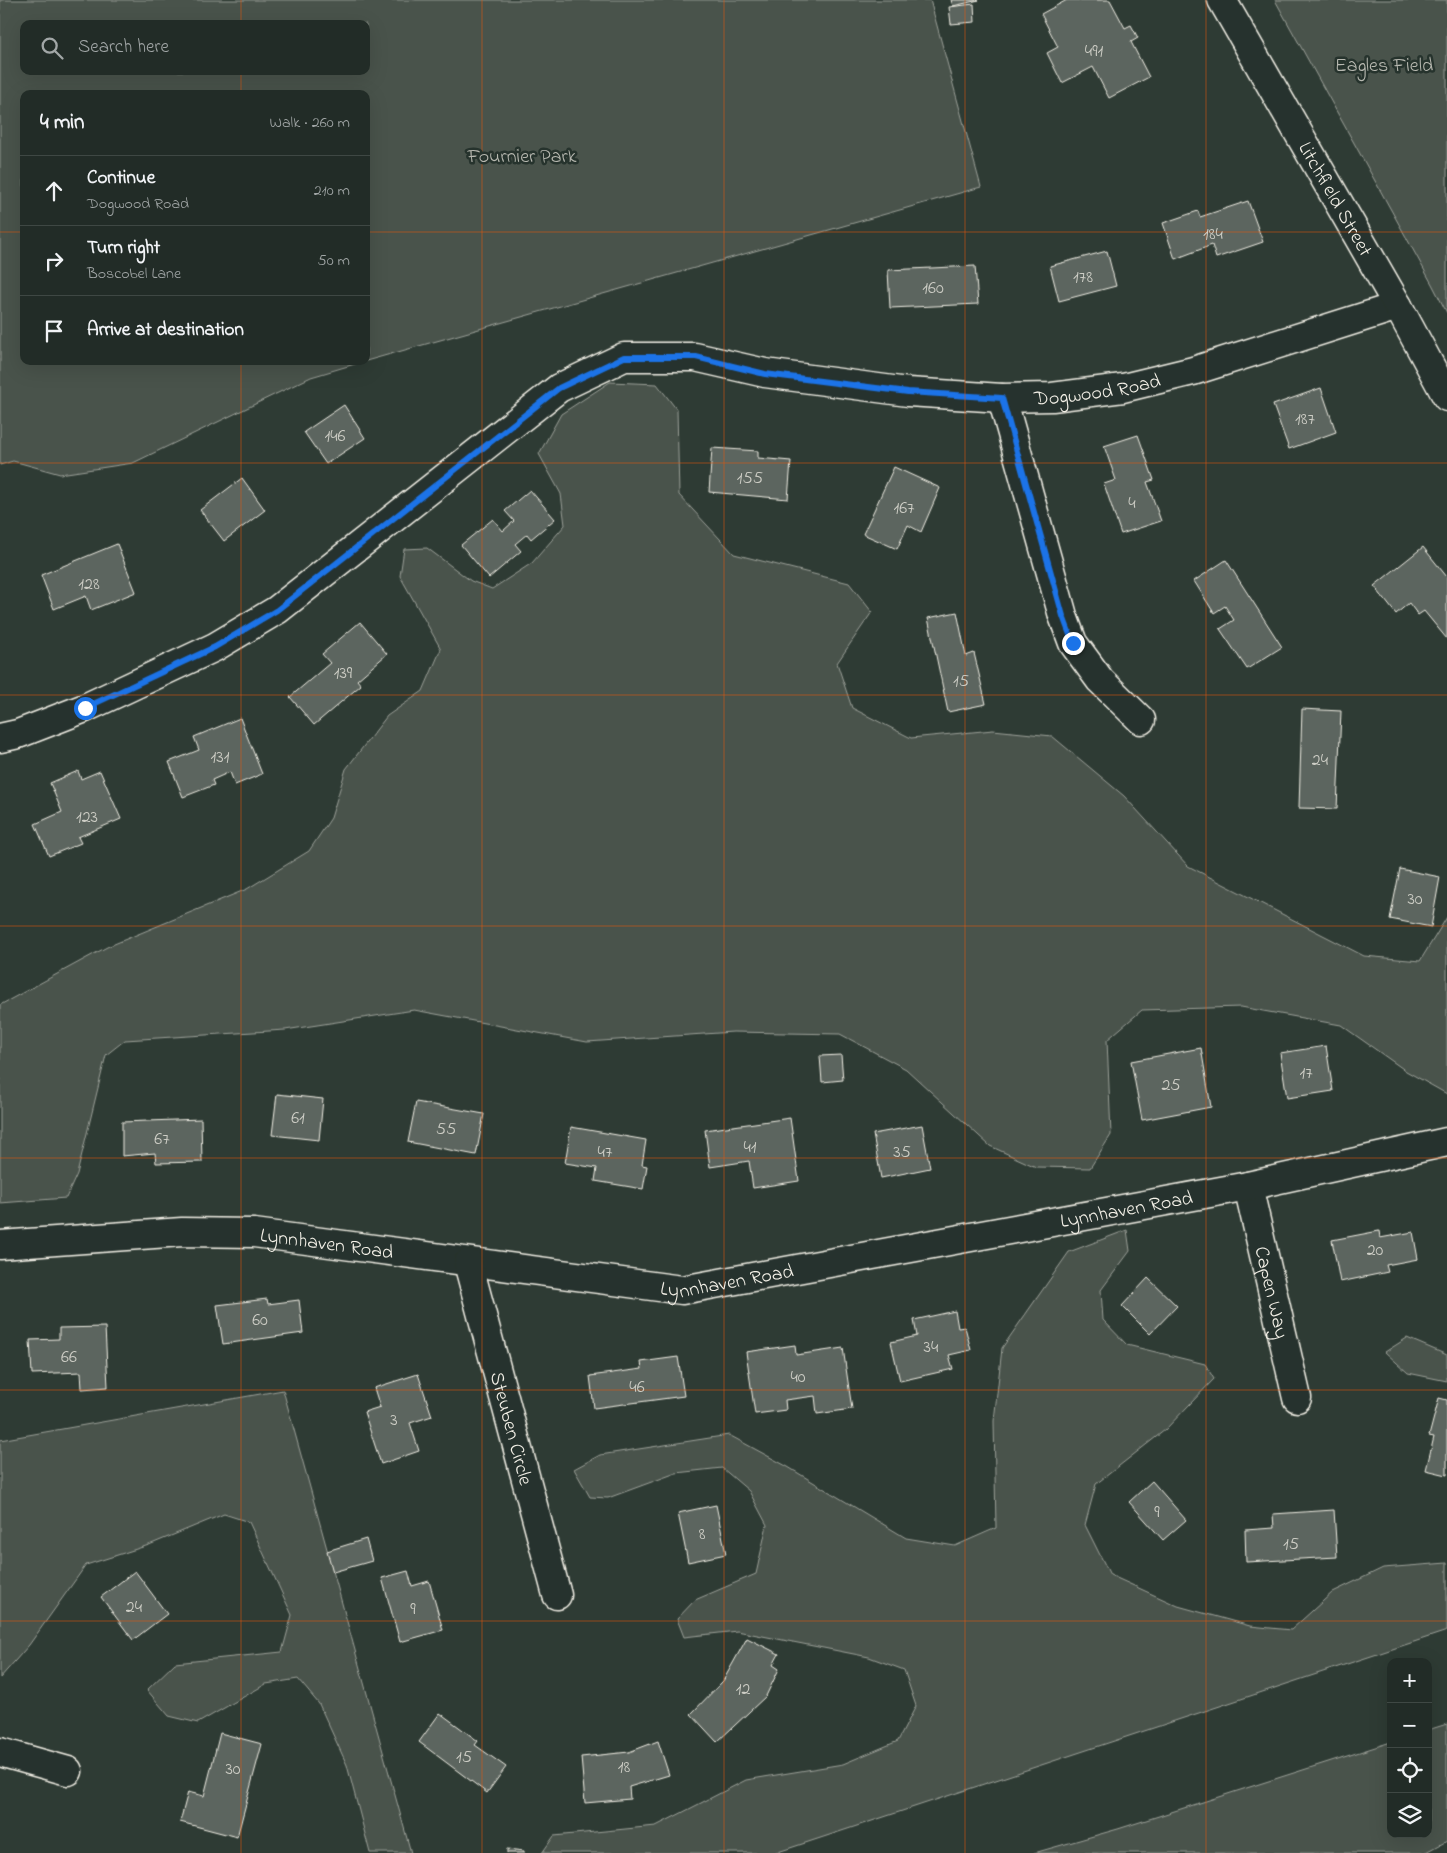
<!DOCTYPE html>
<meta charset="utf-8">
<style>
body{margin:0;font-family:"Indie Flower",sans-serif;background:#2a342f;color:#f1f3f6}
.controls{position:absolute;right:15px;bottom:15px;display:grid;overflow:hidden;border-radius:10px;box-shadow:0 5px 20px #0002}
.controls button{width:45px;height:45px;display:grid;place-items:center;padding:0;border:0;border-bottom:1px solid #3f4844;background:#222c27;color:#f1f3f6;font:25px sans-serif}
.stop{position:absolute;width:15px;height:15px;margin:-11px;border:4px solid #1a73e8;border-radius:50%;background:#fff}
.stop.end{background:#1a73e8;border-color:#fff;box-shadow:0 1px 5px #0008}
.list{margin:0;padding:0;list-style:none}
h2{display:flex;justify-content:space-between;align-items:center;height:65px;margin:0;padding:0 20px;font-size:21px}
h2 small{font-size:16px;font-weight:400;color:#a2a7a7}
.list li{display:grid;grid-template-columns:32px 1fr auto;gap:15px;align-items:center;box-sizing:border-box;height:70px;padding:0 20px;border-top:1px solid #3f4844}
.list b{display:block;font-size:19px;white-space:nowrap}
.list p{margin:0;font-size:16px;white-space:nowrap;color:#a2a7a7}
.list em{font-size:16px;font-style:normal;color:#a2a7a7}
.icon{flex:none;width:28px;height:28px;fill:none;stroke:currentColor;stroke-width:2;stroke-linecap:round;stroke-linejoin:round}
.map{position:relative;flex:none;width:1447px;height:1853px;overflow:hidden}
.search{position:absolute;background:#222c27;box-shadow:0 5px 20px #0002;left:20px;top:20px;width:350px;height:55px;display:flex;align-items:center;gap:12px;box-sizing:border-box;padding:0 18px;border-radius:10px;color:#a2a7a7;font-size:19px}
.panel{position:absolute;background:#222c27;box-shadow:0 5px 20px #0002;left:20px;top:90px;width:350px;height:275px;border-radius:10px}
.map>svg:first-child{display:block}
.green{fill:#48524c;stroke:#9ea29a;fill-rule:evenodd}
.building{fill:#5c655e;stroke:#f4f1e8}
.lines{fill:none;stroke-linecap:round;stroke-linejoin:round}
.street-casing{stroke:#f4f1e8;stroke-width:31}
.secondary-casing{stroke:#f4f1e8;stroke-width:31}
.street{stroke:#26332d;stroke-width:28}
.secondary{stroke:#26332d;stroke-width:28}
.route{stroke:#1a73e8;stroke-width:6}
.grid{fill:none;stroke:#e8590c;stroke-width:1;stroke-opacity:0.55}
.labels{text-anchor:middle;stroke-width:5;stroke-linejoin:round;paint-order:stroke}
.number-label{font-size:18px;fill:#cecec6}
.park-label{font-size:20px;fill:#b8b9b1;stroke:#26332d}
.street-label{font-size:20px;fill:#f4f1e8;stroke:#26332d}
</style>
<div class="map">
<svg width="1447" height="1853" viewBox="0 0 1447 1853">
<rect width="100%" height="100%" fill="#2e3b34"/>
<filter id="ink" filterUnits="userSpaceOnUse"><feTurbulence type="fractalNoise" baseFrequency=".02" numOctaves="2"/><feDisplacementMap in="SourceGraphic" scale="10" xChannelSelector="R" yChannelSelector="G"/><feConvolveMatrix kernelMatrix="1 2 1 2 8 2 1 2 1" color-interpolation-filters="sRGB"/></filter>
<g filter="url(#ink)">
<g class="green">
<path d="M0,0H930L981,187L366,361V94H24V361H365L311,377L133,463L60,474L13,461L0,465ZM24,24H366V71H24Z"/>
<polygon points="1275,0 1447,0 1447,313 1432,284"/>
<polygon points="610,382 657,384 677,410 679,495 734,554 849,583 872,612 837,663 852,708 911,738 993,730 1052,736 1124,796 1188,866 1364,956 1420,961 1447,917 1447,1094 1406,1071 1341,1025 1241,1007 1142,1010 1107,1040 1111,1135 1090,1168 1036,1167 990,1146 906,1069 840,1034 733,1032 587,1042 414,1010 285,1030 125,1040 106,1055 77,1174 66,1198 0,1203 0,1005 107,947 247,889 309,851 331,818 346,769 387,716 423,691 441,649 400,576 404,549 427,548 471,581 492,589 532,563 565,525 561,494 539,454 561,414"/>
<polygon points="1127,1230 1130,1251 1101,1290 1103,1320 1127,1345 1205,1364 1214,1379 1165,1430 1096,1484 1085,1525 1110,1575 1178,1606 1250,1626 1291,1630 1333,1592 1383,1568 1447,1563 1447,1631 775,1853 542,1853 554,1836 656,1826 746,1780 843,1764 898,1741 916,1706 904,1670 869,1657 737,1631 684,1637 677,1619 695,1600 756,1574 767,1525 749,1491 722,1468 676,1473 608,1498 590,1497 574,1469 600,1455 729,1435 788,1467 906,1538 955,1546 996,1528 994,1421 1002,1348 1069,1252"/>
<polygon points="1407,1338 1447,1355 1447,1381 1408,1373 1385,1352"/>
<polygon points="283,1390 411,1853 370,1853 347,1765 319,1704 298,1679 266,1684 198,1723 169,1716 147,1690 175,1663 282,1652 292,1615 249,1522 224,1514 149,1545 86,1565 29,1645 0,1678 0,1440"/>
<polygon points="1447,1724 1447,1841 1425,1853 1034,1853 1118,1829 1391,1742 1391,1834 1428,1834 1428,1730"/>
</g>
<g class="building">
<polygon points="951,0 979,0 953,6"/>
<polygon points="1067,0 1110,0 1125,28 1131,25 1138,38 1131,42 1149,77 1109,98 1093,67 1062,83 1047,53 1058,47 1041,14"/>
<polygon points="974,4 975,22 951,24 949,7"/>
<polygon points="1248,201 1263,242 1216,258 1212,245 1175,259 1163,223 1198,211 1200,217"/>
<polygon points="1107,251 1116,286 1059,301 1050,266"/>
<polygon points="975,266 978,304 890,308 888,270"/>
<polygon points="1321,388 1336,432 1289,449 1273,405"/>
<polygon points="344,405 365,438 326,464 304,432"/>
<polygon points="1138,435 1154,480 1147,482 1161,521 1121,534 1104,484 1116,480 1104,446"/>
<polygon points="712,448 758,451 758,458 791,461 788,499 709,492"/>
<polygon points="894,467 940,488 921,532 908,525 897,549 863,534"/>
<polygon points="242,478 265,510 224,541 200,510"/>
<polygon points="530,490 555,519 531,539 527,534 515,544 521,551 489,578 461,545 493,519 503,531 514,521 505,511"/>
<polygon points="117,544 136,592 91,610 86,596 54,609 41,575"/>
<polygon points="1423,547 1447,577 1447,639 1424,611 1418,615 1409,603 1396,614 1374,586"/>
<polygon points="1226,560 1282,647 1247,669 1220,629 1234,620 1225,606 1214,613 1194,581"/>
<polygon points="957,612 966,656 974,653 986,704 948,712 928,618"/>
<polygon points="360,622 387,654 357,680 361,685 314,725 290,697 330,663 322,654"/>
<polygon points="1302,709 1341,711 1337,809 1299,808"/>
<polygon points="240,718 262,774 235,785 230,772 212,780 214,785 183,797 169,762 199,750 194,737"/>
<polygon points="78,771 81,779 100,771 121,819 78,837 81,843 49,856 35,824 62,812 50,783"/>
<polygon points="1400,869 1440,877 1431,927 1390,919"/>
<polygon points="1326,1046 1333,1091 1287,1098 1280,1053"/>
<polygon points="1201,1048 1211,1107 1142,1120 1131,1061"/>
<polygon points="841,1055 843,1080 822,1082 820,1056"/>
<polygon points="277,1094 323,1099 319,1140 272,1135"/>
<polygon points="416,1102 484,1114 476,1155 408,1142"/>
<polygon points="790,1118 799,1181 753,1188 749,1161 710,1167 705,1130"/>
<polygon points="201,1119 202,1162 156,1163 155,1153 122,1156 122,1122"/>
<polygon points="922,1125 930,1168 881,1178 873,1134"/>
<polygon points="571,1127 646,1140 642,1165 647,1166 643,1189 595,1181 597,1168 565,1163"/>
<polygon points="1379,1231 1380,1238 1413,1232 1418,1259 1386,1265 1388,1272 1340,1282 1332,1240"/>
<polygon points="1148,1278 1177,1306 1150,1334 1122,1306"/>
<polygon points="267,1299 268,1304 299,1300 303,1333 223,1344 217,1305"/>
<polygon points="955,1311 958,1328 965,1327 971,1350 949,1355 953,1369 900,1381 891,1342 917,1336 914,1320"/>
<polygon points="105,1327 108,1387 82,1389 81,1372 32,1374 30,1340 59,1339 59,1328"/>
<polygon points="795,1345 796,1355 843,1348 852,1409 817,1414 815,1396 785,1400 786,1410 755,1414 746,1352"/>
<polygon points="678,1357 684,1396 594,1408 590,1376 642,1369 641,1362"/>
<polygon points="418,1374 432,1416 410,1423 419,1451 381,1464 364,1412 380,1407 374,1388"/>
<polygon points="1439,1398 1447,1400 1447,1475 1426,1470 1434,1437 1429,1436"/>
<polygon points="1152,1481 1186,1520 1163,1540 1129,1502"/>
<polygon points="716,1505 726,1554 688,1562 678,1513"/>
<polygon points="1334,1510 1337,1557 1246,1562 1245,1530 1274,1528 1273,1514"/>
<polygon points="366,1539 372,1561 333,1572 327,1551"/>
<polygon points="135,1571 167,1614 133,1640 101,1597"/>
<polygon points="408,1571 412,1586 429,1581 443,1630 400,1642 382,1578"/>
<polygon points="747,1638 779,1654 773,1665 779,1669 766,1696 717,1742 691,1714 723,1681"/>
<polygon points="440,1713 478,1741 475,1745 506,1767 487,1793 419,1742"/>
<polygon points="220,1733 262,1744 237,1837 180,1822 188,1792 204,1796"/>
<polygon points="658,1741 669,1775 629,1787 630,1799 585,1803 581,1757 629,1752"/>
<polygon points="507,1849 524,1851 524,1853 507,1853"/>
</g>
<g class="lines">
<g class="street-casing">
<g id="street">
<polyline points="1002,398 1063,616 1073,643 1100,680 1141,720"/>
<path id="s1" d="M0,738L18,734L85,708L215,647L277,610L559,388L624,357H695L765,373L908,392L1002,398L1052,397L1123,388L1193,371L1398,306"/>
<path id="s2" d="M1248,1186L1297,1398"/>
<path id="s3" d="M0,1245L182,1232L254,1233L682,1290L1248,1186L1447,1142"/>
<path id="s4" d="M468,1263L557,1595"/>
<polyline points="0,1752 68,1771"/>
</g>
</g>
<g class="secondary-casing">
<g id="secondary">
<path id="s5" d="M1222,0L1398,306L1447,397"/>
</g>
</g>
<use href="#street" class="street"/>
<use href="#secondary" class="secondary"/>
</g>
</g>
<g class="lines" filter="url(#ink)">
<polyline class="route" points="85,708 215,647 277,610 559,388 624,357 696,357 765,374 908,392 1002,398 1063,616 1073,643"/>
</g>
<path class="grid" d="M241,0V24M482,0V1853M724,0V1853M965,0V1853M1206,0V1853M241,71V94M0,232H24M366,232H1447M241,361V1853M0,463H1447M0,695H1447M0,926H1447M0,1158H1447M0,1390H1447M0,1621H1447"/>
<g class="labels">
<g class="number-label">
<text x="1094" y="56">491</text>
<text x="1213" y="239">184</text>
<text x="1083" y="282">178</text>
<text x="933" y="293">160</text>
<text x="1305" y="424">187</text>
<text x="335" y="441">146</text>
<text x="750" y="483">155</text>
<text x="1132" y="508">4</text>
<text x="904" y="513">167</text>
<text x="89" y="589">128</text>
<text x="343" y="678">139</text>
<text x="961" y="686">15</text>
<text x="220" y="762">131</text>
<text x="1320" y="765">24</text>
<text x="87" y="822">123</text>
<text x="1415" y="904">30</text>
<text x="1306" y="1078">17</text>
<text x="1171" y="1090">25</text>
<text x="298" y="1123">61</text>
<text x="446" y="1134">55</text>
<text x="162" y="1144">67</text>
<text x="750" y="1152">41</text>
<text x="605" y="1157">47</text>
<text x="902" y="1157">35</text>
<text x="1375" y="1255">20</text>
<text x="260" y="1325">60</text>
<text x="931" y="1352">34</text>
<text x="69" y="1362">66</text>
<text x="798" y="1382">40</text>
<text x="637" y="1392">46</text>
<text x="394" y="1425">3</text>
<text x="1157" y="1517">9</text>
<text x="702" y="1539">8</text>
<text x="1291" y="1549">15</text>
<text x="134" y="1612">24</text>
<text x="413" y="1614">9</text>
<text x="743" y="1694">12</text>
<text x="464" y="1762">15</text>
<text x="624" y="1772">18</text>
<text x="233" y="1774">30</text>
</g>
<g class="park-label">
<text x="1384" y="71">Eagles Field</text>
<text x="522" y="162">Fournier Park</text>
</g>
<g class="street-label">
<text dy="7" stroke="none"><textPath href="#s5" startOffset="229">Litchfield Street</textPath></text>
<text dy="7" stroke="none"><textPath href="#s1" startOffset="1214">Dogwood Road</textPath></text>
<text dy="7" stroke="none"><textPath href="#s3" startOffset="1138">Lynnhaven Road</textPath></text>
<text dy="7" stroke="none"><textPath href="#s3" startOffset="328">Lynnhaven Road</textPath></text>
<text dy="7" stroke="none"><textPath href="#s3" startOffset="732">Lynnhaven Road</textPath></text>
<text dy="7" stroke="none"><textPath href="#s2" startOffset="109">Capen Way</textPath></text>
<text dy="7" stroke="none"><textPath href="#s4" startOffset="171">Steuben Circle</textPath></text>
</g>
</g>
</svg>
<div class="controls">
<button>+</button>
<button>−</button>
<button><svg class="icon" aria-label="locate" viewBox="0 0 24 24"><circle cx="12" cy="12" r="6"/><path d="M12 2v4M12 18v4M2 12h4M18 12h4"/></svg></button>
<button><svg class="icon" aria-label="layers" viewBox="0 0 24 24"><path d="M12 4l9 5-9 5-9-5zM3 14l9 5 9-5"/></svg></button>
</div>
<div class="stop" style="left:85px;top:708px"></div>
<div class="stop end" style="left:1073px;top:643px"></div>
<div class="search"><svg class="icon" aria-label="search" viewBox="0 0 24 24"><circle cx="10" cy="10" r="6"/><path d="M15 15l6 6"/></svg>Search here</div>
<section class="panel">
<h2>4 min<small>Walk · 260 m</small></h2>
<ul class="list">
<li><svg class="icon" aria-label="ahead" viewBox="0 0 24 24"><path d="M12 20V5M6 11l6-6 6 6"/></svg><div><b>Continue</b><p>Dogwood Road</p></div><em>210 m</em></li>
<li><svg class="icon" aria-label="right" viewBox="0 0 24 24"><path d="M7 20v-9h11M14 6l5 5-5 5"/></svg><div><b>Turn right</b><p>Boscobel Lane</p></div><em>50 m</em></li>
<li><svg class="icon" aria-label="arrive" viewBox="0 0 24 24"><path d="M6 21V4h12l-3 4 3 4H6"/></svg><div><b>Arrive at destination</b></div></li>
</ul>
</section>
</div>
